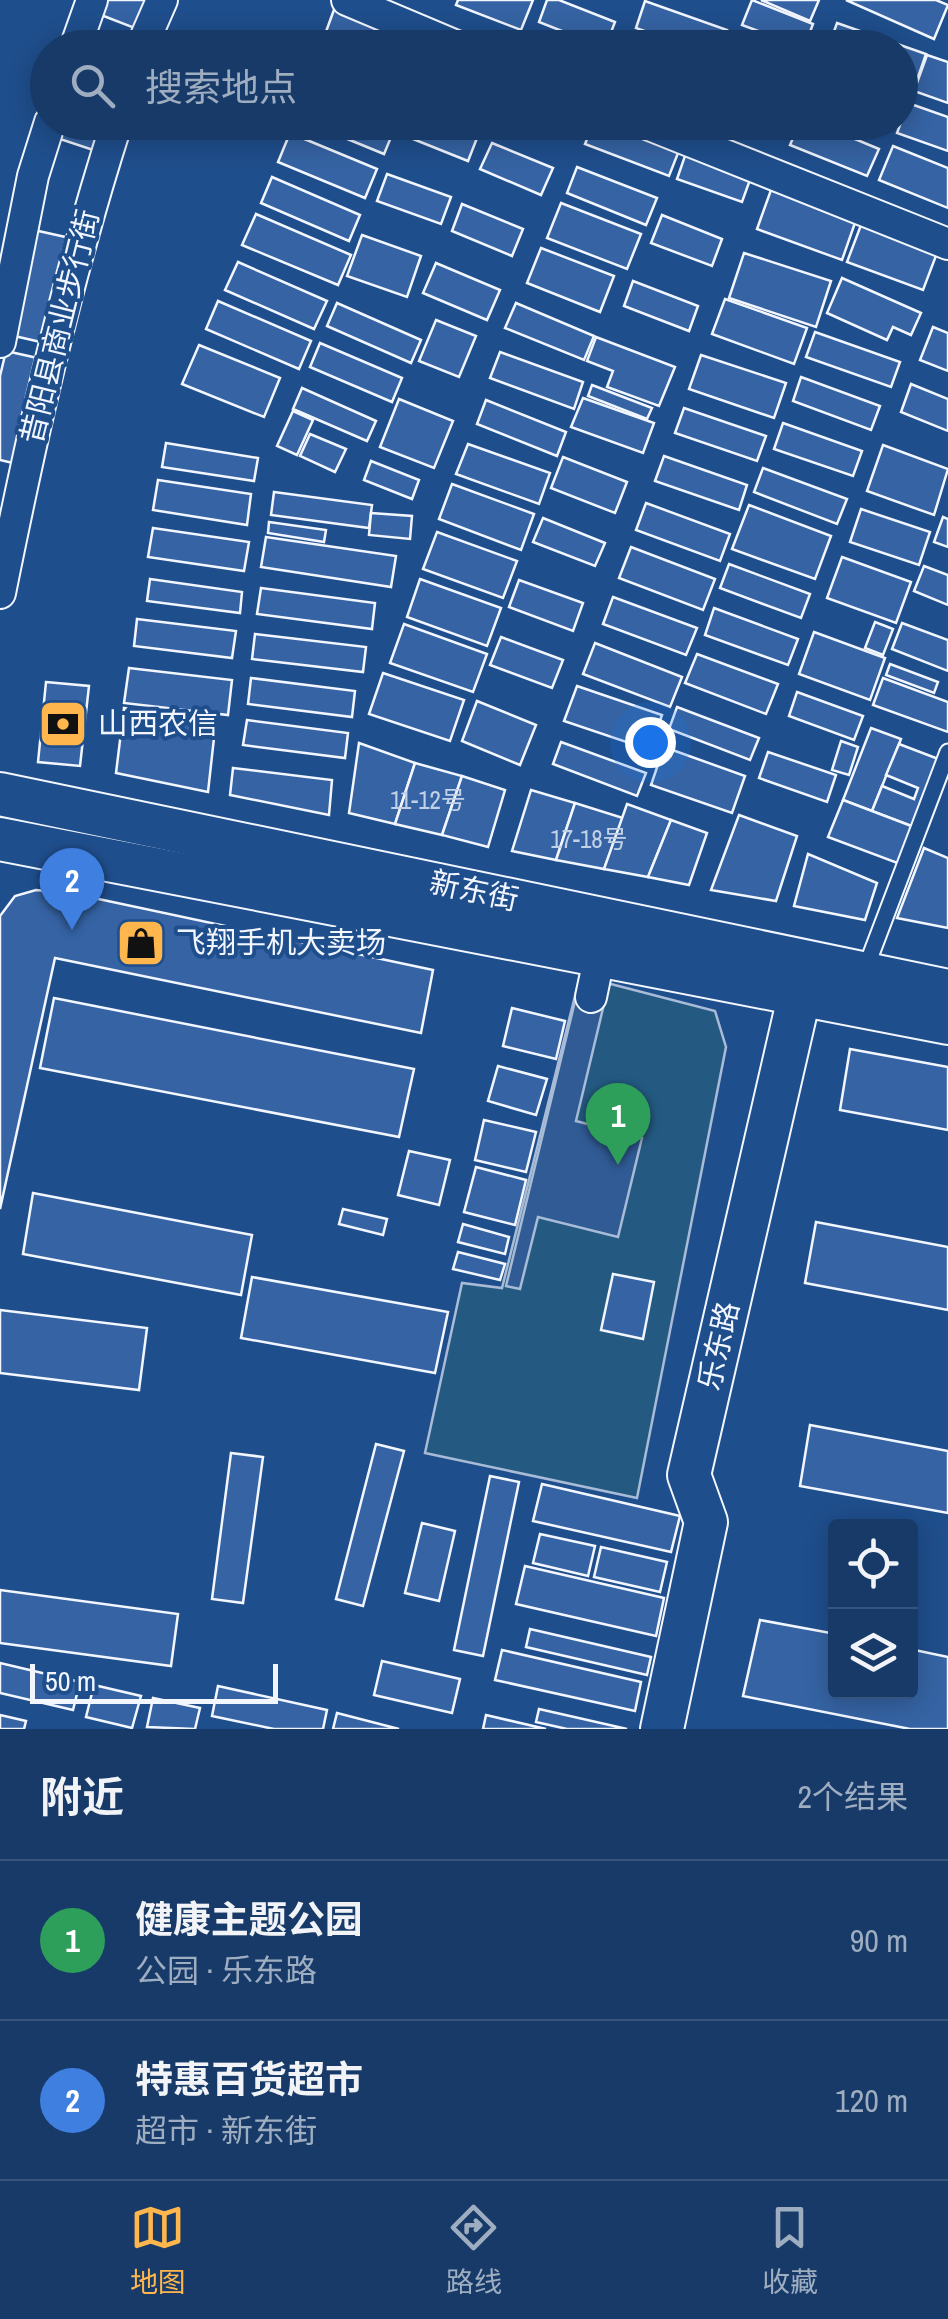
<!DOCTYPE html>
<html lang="zh">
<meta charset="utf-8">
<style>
body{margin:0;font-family:"Archivo Narrow","Noto Sans SC",sans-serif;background:#20416f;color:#f1f3f6}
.controls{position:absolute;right:30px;bottom:30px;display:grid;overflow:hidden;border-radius:10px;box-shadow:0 5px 25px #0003}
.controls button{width:90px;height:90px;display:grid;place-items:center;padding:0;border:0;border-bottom:2px solid #36547d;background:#173a69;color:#f1f3f6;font:50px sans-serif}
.scale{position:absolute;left:30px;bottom:25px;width:248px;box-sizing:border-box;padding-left:10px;border:5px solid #f2f6ff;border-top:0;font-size:28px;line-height:35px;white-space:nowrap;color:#f2f6ff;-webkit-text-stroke:8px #1f4e8c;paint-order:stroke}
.you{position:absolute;left:650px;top:742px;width:35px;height:35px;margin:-25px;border:8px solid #fff;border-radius:50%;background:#1a73e8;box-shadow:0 0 0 15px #1a73e833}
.badge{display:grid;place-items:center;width:65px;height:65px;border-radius:50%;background:#ffb74d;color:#fff;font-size:32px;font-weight:700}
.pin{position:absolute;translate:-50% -82px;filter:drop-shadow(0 2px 5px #0008)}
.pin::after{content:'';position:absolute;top:52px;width:35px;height:30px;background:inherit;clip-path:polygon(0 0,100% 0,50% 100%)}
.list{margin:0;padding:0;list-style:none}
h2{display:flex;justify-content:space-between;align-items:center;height:130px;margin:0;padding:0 40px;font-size:42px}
h2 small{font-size:32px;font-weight:400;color:#9eadc0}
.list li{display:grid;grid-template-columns:65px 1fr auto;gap:30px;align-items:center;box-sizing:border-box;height:160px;padding:0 40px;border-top:2px solid #36547d}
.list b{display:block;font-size:38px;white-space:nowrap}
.list p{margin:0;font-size:32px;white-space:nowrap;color:#9eadc0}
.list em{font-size:32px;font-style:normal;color:#9eadc0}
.icon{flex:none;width:55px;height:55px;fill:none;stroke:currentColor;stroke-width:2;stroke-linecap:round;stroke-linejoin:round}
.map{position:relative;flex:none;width:948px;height:1729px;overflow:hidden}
.search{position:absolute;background:#173a69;box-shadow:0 5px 25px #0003;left:30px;right:30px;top:30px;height:110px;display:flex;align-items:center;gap:25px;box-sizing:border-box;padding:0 35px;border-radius:55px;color:#9eadc0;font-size:38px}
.sheet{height:450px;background:#173a69}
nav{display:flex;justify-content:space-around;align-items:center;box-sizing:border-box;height:140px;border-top:2px solid #36547d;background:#173a69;font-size:28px;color:#9eadc0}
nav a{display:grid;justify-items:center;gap:5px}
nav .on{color:#ffb74d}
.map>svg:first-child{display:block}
.green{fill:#245a82;stroke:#a8bbd7;stroke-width:2.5}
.parking{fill:#305b95;stroke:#a8bbd7;stroke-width:2.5}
.building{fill:#3563a3;stroke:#f2f6ff;stroke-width:2.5}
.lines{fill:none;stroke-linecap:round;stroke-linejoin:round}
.lane-casing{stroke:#f2f6ff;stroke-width:19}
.street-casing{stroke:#f2f6ff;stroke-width:34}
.secondary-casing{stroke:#f2f6ff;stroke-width:46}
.lane{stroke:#1f4e8c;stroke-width:15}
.street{stroke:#1f4e8c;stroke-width:30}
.secondary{stroke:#1f4e8c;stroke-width:42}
.labels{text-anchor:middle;stroke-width:8;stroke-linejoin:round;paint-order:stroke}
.number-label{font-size:25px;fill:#c3d1e8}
.street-label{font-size:30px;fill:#f2f6ff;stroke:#1f4e8c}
.poi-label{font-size:30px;fill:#f2f6ff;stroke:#1f4e8c;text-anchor:start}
</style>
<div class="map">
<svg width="948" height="1729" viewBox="0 0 948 1729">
<rect width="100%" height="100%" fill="#1f4e8c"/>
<polygon class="green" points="580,976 715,1011 726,1047 637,1498 425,1453 462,1283 502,1288"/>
<polygon class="parking" points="577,993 605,1000 576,1121 642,1138 618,1237 538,1217 520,1289 506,1286"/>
<g class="building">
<polygon points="107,0 149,0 137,29 101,15"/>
<polygon points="458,0 533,0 521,30 456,5"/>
<polygon points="547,0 559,0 615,22 605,48 539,22"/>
<polygon points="752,0 813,24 804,48 742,25"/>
<polygon points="761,0 819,0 810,21"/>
<polygon points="846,0 936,0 948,5 934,39"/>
<polygon points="645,1 727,30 721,48 692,48 636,28"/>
<polygon points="335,7 430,48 320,48"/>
<polygon points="837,23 926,54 915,86 900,80 900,48 828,48"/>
<polygon points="927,55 948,62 948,103 914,91"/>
<polygon points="908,103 948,117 948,151 897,133"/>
<polygon points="66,122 105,122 96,151 60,139"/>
<polygon points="306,122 376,122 394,130 384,154"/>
<polygon points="408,122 452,122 479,133 468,161 403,135"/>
<polygon points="594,122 613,122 680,148 669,176 585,144"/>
<polygon points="800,122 814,122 879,149 867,176 790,145"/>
<polygon points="290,133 377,169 365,198 278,162"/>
<polygon points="492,143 553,168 541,195 480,169"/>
<polygon points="893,146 948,168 948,208 879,180"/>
<polygon points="686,153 751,177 742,202 677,179"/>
<polygon points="577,167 657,198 646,225 567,193"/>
<polygon points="387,174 451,197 441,224 377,201"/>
<polygon points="272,177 360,215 349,241 261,203"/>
<polygon points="771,190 856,220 842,260 757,229"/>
<polygon points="561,203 641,234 627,269 547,238"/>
<polygon points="462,204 523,229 512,256 452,231"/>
<polygon points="256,214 351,255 338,285 242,245"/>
<polygon points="662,215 722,239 712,266 651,243"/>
<polygon points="861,225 937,253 923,290 847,262"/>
<polygon points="34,230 70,238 45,343 10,335"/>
<polygon points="362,235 421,256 407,297 347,276"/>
<polygon points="541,248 614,276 600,312 527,283"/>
<polygon points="744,253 831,281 816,327 729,298"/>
<polygon points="238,262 327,301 314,329 225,290"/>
<polygon points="436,263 500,290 487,320 423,293"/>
<polygon points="842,278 921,313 911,335 893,327 887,340 827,313"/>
<polygon points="633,281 698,306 689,331 624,306"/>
<polygon points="725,299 807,328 794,364 712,334"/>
<polygon points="218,301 311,341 299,369 206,329"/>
<polygon points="337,303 421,340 411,363 327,326"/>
<polygon points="516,303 594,336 584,360 505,328"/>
<polygon points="436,320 476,336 459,377 419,361"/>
<polygon points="933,327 948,333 948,371 920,360"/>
<polygon points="815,332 900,362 891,387 806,357"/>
<polygon points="596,337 675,367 659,406 607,387 613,371 587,361"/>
<polygon points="320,343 402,378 392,402 310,367"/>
<polygon points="199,345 280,378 264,417 182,384"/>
<polygon points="6,351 42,359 17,464 0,460 0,376"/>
<polygon points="500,352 583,382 574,409 490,378"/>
<polygon points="701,355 786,383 774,418 689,389"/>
<polygon points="801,377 880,406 871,430 793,401"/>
<polygon points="911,384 948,399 948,431 901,412"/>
<polygon points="592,385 652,408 647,419 588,396"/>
<polygon points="302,388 376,421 367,441 293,409"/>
<polygon points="583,398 654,423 643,453 571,427"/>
<polygon points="399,399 453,421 434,468 380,447"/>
<polygon points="486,400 566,432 557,456 477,424"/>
<polygon points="684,408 766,436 757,461 675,433"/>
<polygon points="293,411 313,420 297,455 277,446"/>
<polygon points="783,423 862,451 853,476 774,449"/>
<polygon points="310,434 346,449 335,472 300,456"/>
<polygon points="166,443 258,458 254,481 162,467"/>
<polygon points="468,444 550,473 539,504 456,474"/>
<polygon points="883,445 948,469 934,515 867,491"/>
<polygon points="664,456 747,485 739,510 655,481"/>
<polygon points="563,457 627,482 615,513 551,488"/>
<polygon points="371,461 419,480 412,499 364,480"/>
<polygon points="763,468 847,499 837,524 754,492"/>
<polygon points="158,480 251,494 247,525 153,510"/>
<polygon points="452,484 534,514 521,550 439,519"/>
<polygon points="274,492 372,505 369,528 271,515"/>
<polygon points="646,503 730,534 720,561 636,530"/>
<polygon points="749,505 831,536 815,579 732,549"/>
<polygon points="861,509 930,532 919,565 850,542"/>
<polygon points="371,513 412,516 410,539 369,535"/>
<polygon points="943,517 948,519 948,547 934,542"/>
<polygon points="543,518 605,543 595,566 533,542"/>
<polygon points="269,522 326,530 324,542 268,533"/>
<polygon points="153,528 249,542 244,571 148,557"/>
<polygon points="437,532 517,561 503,598 423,569"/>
<polygon points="266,537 396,556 391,587 261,567"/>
<polygon points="631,547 715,579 703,610 619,578"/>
<polygon points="842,557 911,582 896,623 827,598"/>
<polygon points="729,564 810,594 801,618 720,588"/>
<polygon points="924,566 948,575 948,605 914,591"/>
<polygon points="150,579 242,592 240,613 147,601"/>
<polygon points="420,579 501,608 487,646 407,617"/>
<polygon points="519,580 583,603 573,631 509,607"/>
<polygon points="261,588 375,603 372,629 257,614"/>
<polygon points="613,597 697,628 686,655 603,624"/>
<polygon points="714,608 798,639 788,665 705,635"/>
<polygon points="137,619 236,631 232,658 134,646"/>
<polygon points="875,622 893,629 883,655 865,648"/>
<polygon points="902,623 948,640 948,671 892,649"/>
<polygon points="404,624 487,654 473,692 390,663"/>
<polygon points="814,632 885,658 870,700 799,674"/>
<polygon points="255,634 366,647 363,672 252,659"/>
<polygon points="501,637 563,660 552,688 490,665"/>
<polygon points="595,643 682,677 670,707 583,674"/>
<polygon points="697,654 778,684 766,714 685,683"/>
<polygon points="890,664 938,682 934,693 886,675"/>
<polygon points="129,668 232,680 228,715 124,703"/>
<polygon points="383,673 464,700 450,741 369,714"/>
<polygon points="251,678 355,691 352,717 248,704"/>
<polygon points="883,678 948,702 948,732 873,705"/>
<polygon points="46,682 89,686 80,766 38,762"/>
<polygon points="577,686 662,715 650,750 564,721"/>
<polygon points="797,692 863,716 854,740 789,716"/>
<polygon points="477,701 536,725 520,765 462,741"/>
<polygon points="677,707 759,738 750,760 669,729"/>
<polygon points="124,708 216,720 208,792 116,773"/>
<polygon points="247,720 348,733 345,758 243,745"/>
<polygon points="871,728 901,739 872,811 843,800"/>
<polygon points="841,741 858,747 849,775 832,770"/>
<polygon points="561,742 646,773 637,796 553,764"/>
<polygon points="359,743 415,763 395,824 349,813"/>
<polygon points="899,744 941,760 914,827 872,811 882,786 914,799 918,788 886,775"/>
<polygon points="664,747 745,776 732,813 651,785"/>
<polygon points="768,752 836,775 827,802 759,778"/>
<polygon points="415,763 462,776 442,835 395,824"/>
<polygon points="233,768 332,780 329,815 230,795"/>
<polygon points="462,776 505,790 488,847 442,835"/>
<polygon points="531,790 575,803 556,860 512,851"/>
<polygon points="843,800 914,827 900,864 828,837"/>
<polygon points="575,803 623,818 604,869 556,860"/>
<polygon points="627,804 671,820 648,877 604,869"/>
<polygon points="739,815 797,836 776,901 711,890"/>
<polygon points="671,820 707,833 689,885 648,877"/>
<polygon points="924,848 948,858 948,928 897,918"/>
<polygon points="808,854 877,883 865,920 794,906"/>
<polygon points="36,890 75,894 433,970 421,1033 55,958 0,1209 0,916 15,896"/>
<polygon points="54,998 414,1069 399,1137 40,1068"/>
<polygon points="512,1008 565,1021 556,1059 503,1046"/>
<polygon points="850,1049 948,1067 948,1130 840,1110"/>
<polygon points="498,1066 547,1079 536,1115 488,1101"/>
<polygon points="484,1120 536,1132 526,1172 475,1160"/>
<polygon points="409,1151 450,1160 439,1205 398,1195"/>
<polygon points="476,1167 526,1180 515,1225 464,1212"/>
<polygon points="33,1193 252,1235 241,1295 23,1254"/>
<polygon points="343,1209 387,1219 383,1235 339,1224"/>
<polygon points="816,1222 948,1247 948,1310 805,1283"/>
<polygon points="463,1224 509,1237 505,1254 458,1242"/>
<polygon points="458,1252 505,1264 500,1280 453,1269"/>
<polygon points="613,1274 654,1282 643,1339 601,1330"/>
<polygon points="252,1277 448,1312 435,1373 241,1338"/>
<polygon points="0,1310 147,1328 139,1390 0,1373"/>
<polygon points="810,1425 948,1451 948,1513 800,1486"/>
<polygon points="376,1444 404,1451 363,1606 336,1599"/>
<polygon points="231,1453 263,1457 243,1603 212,1599"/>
<polygon points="490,1476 519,1482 483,1656 454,1650"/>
<polygon points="542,1484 680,1516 671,1552 533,1521"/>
<polygon points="422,1523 455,1531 439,1601 405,1593"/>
<polygon points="540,1534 595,1546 588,1576 533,1563"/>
<polygon points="601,1547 667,1562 660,1592 594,1577"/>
<polygon points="525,1566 664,1598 656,1636 516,1604"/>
<polygon points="0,1590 178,1614 171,1666 0,1643"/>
<polygon points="760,1620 836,1634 836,1692 910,1692 910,1649 948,1657 948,1729 910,1729 743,1696"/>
<polygon points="530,1629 651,1657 647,1675 526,1647"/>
<polygon points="502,1650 641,1682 635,1711 495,1680"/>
<polygon points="382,1661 460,1679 452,1713 374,1695"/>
<polygon points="0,1663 80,1682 73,1710 0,1693"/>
<polygon points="94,1685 141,1696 132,1728 86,1717"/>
<polygon points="218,1686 327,1710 323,1729 274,1729 212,1716"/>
<polygon points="153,1698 200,1708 195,1729 147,1727"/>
<polygon points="539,1709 627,1729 567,1729 536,1722"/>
<polygon points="337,1713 399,1729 333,1729"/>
<polygon points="0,1715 26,1721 24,1729 0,1729"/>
<polygon points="486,1715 546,1729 483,1729"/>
</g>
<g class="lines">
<g class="lane-casing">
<polyline id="lane" points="865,970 948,752"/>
</g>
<g class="street-casing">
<g id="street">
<polyline points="347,0 461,48"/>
<polyline points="75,48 92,0"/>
<polyline points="141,48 162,0"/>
<polyline points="642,122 948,244"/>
<polyline points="0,342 33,176 50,122"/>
<path d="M0,593C32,434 67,277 117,122"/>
<polyline points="591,997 600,954"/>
</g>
</g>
<g class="secondary-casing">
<g id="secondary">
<polyline points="0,794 948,991"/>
<polyline points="0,839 948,1023"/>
<polyline points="662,1729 706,1522 689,1475 806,967"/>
</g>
</g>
<use href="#lane" class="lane"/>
<use href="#street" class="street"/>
<use href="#secondary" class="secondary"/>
</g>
<defs>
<g id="bank-square" transform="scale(2.5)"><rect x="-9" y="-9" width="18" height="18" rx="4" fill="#ffb74d" stroke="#1f4e8c"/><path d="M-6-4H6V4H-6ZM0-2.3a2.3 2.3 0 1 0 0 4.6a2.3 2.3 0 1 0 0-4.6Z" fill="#111"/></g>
<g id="shop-square" transform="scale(2.5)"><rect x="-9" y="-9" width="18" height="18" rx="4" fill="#ffb74d" stroke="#1f4e8c"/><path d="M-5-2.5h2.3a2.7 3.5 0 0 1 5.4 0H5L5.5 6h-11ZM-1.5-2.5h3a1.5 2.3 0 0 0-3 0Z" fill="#111"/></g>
</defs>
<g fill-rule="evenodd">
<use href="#bank-square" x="63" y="724"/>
<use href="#shop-square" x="141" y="943"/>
</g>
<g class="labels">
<g class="number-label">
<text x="428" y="809">11-12号</text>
<text x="589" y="848">17-18号</text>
</g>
<g class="street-label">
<text transform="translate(60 327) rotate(-76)" y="10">昔阳县商业步行街</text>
<text transform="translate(474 891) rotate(12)" y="10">新东街</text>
<text transform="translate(719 1346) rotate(-77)" y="10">乐东路</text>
</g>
<g class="poi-label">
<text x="98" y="734">山西农信</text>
<text x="176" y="953">飞翔手机大卖场</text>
</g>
</g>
</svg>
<div class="controls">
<button><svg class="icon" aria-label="locate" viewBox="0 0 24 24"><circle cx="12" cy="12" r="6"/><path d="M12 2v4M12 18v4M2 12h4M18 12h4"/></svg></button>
<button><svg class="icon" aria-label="layers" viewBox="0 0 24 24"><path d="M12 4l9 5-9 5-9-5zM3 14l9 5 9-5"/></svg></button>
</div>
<div class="scale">50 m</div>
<div class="you"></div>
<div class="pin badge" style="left:618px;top:1165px;background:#2e9e5b">1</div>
<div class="pin badge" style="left:72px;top:930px;background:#3f7fe0">2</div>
<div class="search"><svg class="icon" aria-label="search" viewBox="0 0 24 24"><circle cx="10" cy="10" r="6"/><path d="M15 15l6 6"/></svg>搜索地点</div>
</div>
<section class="sheet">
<h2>附近<small>2个结果</small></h2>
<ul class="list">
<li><span class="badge" style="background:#2e9e5b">1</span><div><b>健康主题公园</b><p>公园 · 乐东路</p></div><em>90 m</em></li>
<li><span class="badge" style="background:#3f7fe0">2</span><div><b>特惠百货超市</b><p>超市 · 新东街</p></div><em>120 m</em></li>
</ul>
</section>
<nav>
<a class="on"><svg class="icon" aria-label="map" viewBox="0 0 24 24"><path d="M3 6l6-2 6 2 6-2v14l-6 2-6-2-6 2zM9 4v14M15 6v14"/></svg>地图</a>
<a><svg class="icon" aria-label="directions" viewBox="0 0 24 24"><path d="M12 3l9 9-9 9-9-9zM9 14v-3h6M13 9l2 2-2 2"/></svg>路线</a>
<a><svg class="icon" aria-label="saved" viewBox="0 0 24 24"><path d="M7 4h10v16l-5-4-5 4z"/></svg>收藏</a>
</nav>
